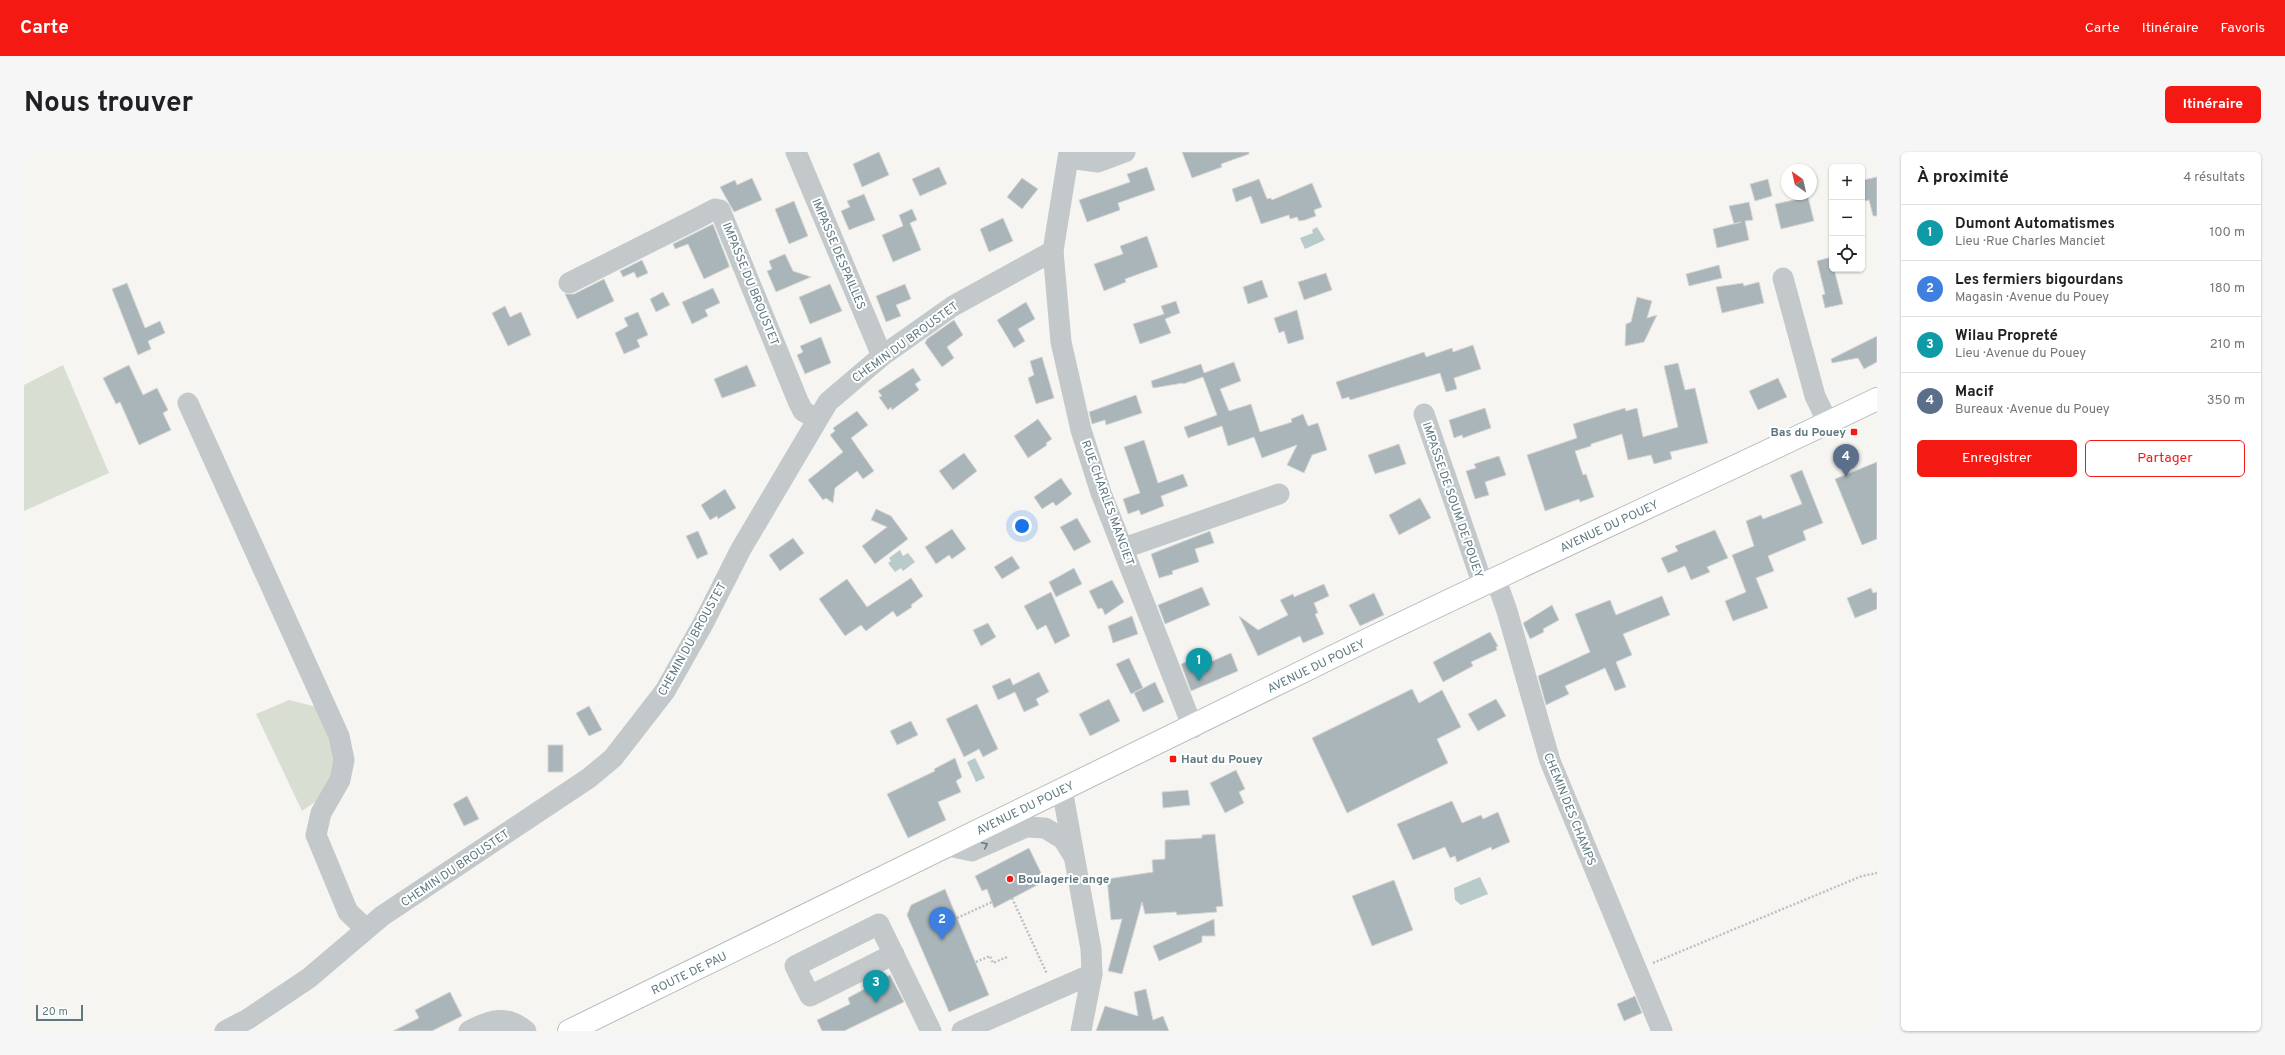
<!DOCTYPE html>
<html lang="fr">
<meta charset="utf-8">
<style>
body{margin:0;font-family:Overpass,sans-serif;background:#f6f6f6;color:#202124}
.controls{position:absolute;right:12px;top:12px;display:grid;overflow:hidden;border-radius:6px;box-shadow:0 1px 3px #0004}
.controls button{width:36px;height:36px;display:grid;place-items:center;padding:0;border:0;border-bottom:1px solid #e0e0e0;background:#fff;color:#202124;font:20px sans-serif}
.compass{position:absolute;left:1757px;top:12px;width:36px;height:36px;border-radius:50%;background:#fff;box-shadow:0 1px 3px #0004;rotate:326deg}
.scale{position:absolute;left:12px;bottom:10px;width:47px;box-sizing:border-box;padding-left:4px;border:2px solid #5e7880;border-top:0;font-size:11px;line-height:14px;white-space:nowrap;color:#5e7880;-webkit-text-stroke:3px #fff;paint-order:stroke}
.you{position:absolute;left:998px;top:374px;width:14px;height:14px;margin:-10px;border:3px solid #fff;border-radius:50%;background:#1a73e8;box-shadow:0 0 0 6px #1a73e833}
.badge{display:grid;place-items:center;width:26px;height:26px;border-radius:50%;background:#f51913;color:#fff;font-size:13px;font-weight:700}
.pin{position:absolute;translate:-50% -33px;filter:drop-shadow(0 1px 2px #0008)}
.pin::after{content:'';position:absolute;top:21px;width:14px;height:12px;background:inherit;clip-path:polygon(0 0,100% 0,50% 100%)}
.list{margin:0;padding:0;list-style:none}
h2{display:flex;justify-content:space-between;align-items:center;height:52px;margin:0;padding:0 16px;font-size:17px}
h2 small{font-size:13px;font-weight:400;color:#757577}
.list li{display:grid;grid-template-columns:26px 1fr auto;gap:12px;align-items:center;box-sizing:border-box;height:56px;padding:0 16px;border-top:1px solid #e0e0e0}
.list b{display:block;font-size:15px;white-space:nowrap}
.list p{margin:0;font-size:13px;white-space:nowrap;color:#757577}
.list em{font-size:13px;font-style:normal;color:#757577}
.actions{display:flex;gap:8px;padding:12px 16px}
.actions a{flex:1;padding:9px 0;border:1px solid #f51913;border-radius:6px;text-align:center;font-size:14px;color:#f51913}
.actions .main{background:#f51913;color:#fff}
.icon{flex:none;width:22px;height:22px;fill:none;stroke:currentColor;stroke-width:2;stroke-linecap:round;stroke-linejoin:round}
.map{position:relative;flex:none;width:1853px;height:879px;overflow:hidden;border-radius:6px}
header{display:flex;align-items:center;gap:24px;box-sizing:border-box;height:56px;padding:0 20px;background:#f51913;color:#fff}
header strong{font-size:19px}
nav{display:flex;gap:22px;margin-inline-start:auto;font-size:14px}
.intro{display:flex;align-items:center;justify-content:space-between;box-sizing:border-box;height:96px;padding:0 24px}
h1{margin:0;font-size:28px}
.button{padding:10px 18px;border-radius:6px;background:#f51913;color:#fff;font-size:14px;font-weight:700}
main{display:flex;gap:24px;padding:0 24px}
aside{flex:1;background:#fff;border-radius:6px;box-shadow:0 1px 3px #0004}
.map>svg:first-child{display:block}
.green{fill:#d9ded2}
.water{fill:#b9cacb}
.building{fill:#a9b5b8;stroke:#d7d7d5}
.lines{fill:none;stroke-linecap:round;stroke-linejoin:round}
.major-casing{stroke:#b6bcbe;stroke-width:24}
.path{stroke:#bcc0c1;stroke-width:2.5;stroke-dasharray:2 2;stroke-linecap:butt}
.minor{stroke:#c3c9cb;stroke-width:21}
.major{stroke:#fff;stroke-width:22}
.oneway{stroke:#637c84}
.poi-dot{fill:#f51913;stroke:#fff;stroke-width:1.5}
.labels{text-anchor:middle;stroke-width:4;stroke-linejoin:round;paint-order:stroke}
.street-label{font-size:12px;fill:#5e7880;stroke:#fff}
.poi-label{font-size:12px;font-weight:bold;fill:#5e7880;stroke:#fff;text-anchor:start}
</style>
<header>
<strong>Carte</strong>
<nav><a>Carte</a><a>Itinéraire</a><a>Favoris</a></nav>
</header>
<div class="intro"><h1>Nous trouver</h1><a class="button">Itinéraire</a></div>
<main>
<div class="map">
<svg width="1853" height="879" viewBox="0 0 1853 879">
<rect width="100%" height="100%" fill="#f6f5f2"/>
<g class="green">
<polygon points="39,213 85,321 0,359 0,233"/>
<polygon points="265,548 297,556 313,616 301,643 278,659 232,562"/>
</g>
<g class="water">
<polygon points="1293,75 1301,88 1281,97 1276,86 1289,81 1288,78"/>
<polygon points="876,398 879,404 884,401 891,410 879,419 877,416 871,420 864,411 867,409 865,406"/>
<polygon points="951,606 961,626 952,630 943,610"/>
<polygon points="1456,725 1464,742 1437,753 1431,748 1430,736"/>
</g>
<g class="building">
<polygon points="855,0 865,23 838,35 829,12"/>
<polygon points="1158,0 1225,0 1225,2 1197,12 1198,15 1168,26"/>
<polygon points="915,15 923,32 896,44 888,27"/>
<polygon points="1123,15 1131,38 1094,51 1096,58 1063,70 1055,48 1106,30 1103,22"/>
<polygon points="1853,25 1853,64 1849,64 1845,48 1838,50 1838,37 1841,36 1839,28"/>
<polygon points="728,26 738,48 710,60 696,35 711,28 713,33"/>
<polygon points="998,26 1014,37 998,57 983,45"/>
<polygon points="1235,27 1243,47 1247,46 1248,48 1288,31 1298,55 1290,58 1292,64 1281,68 1275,69 1273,65 1266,67 1265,63 1237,72 1227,44 1212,50 1208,37"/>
<polygon points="1744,27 1748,44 1731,49 1726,32"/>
<polygon points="840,42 851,68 825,78 817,59 826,55 823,49"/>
<polygon points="1784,45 1790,69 1757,77 1751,52"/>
<polygon points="770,49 784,84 765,92 751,57"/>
<polygon points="1725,50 1729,68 1721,69 1725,88 1693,96 1689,77 1717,70 1710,72 1705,54"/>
<polygon points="888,57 893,68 886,71 897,98 869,110 858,83 879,74 875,63"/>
<polygon points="979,66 989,89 965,100 956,77"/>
<polygon points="689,72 705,113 705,115 680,127 664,92 651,97 649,92"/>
<polygon points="1123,84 1134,115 1101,127 1102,130 1080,139 1070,112 1099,102 1096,94"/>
<polygon points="761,102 769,119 787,125 752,140 743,119 748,117 745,109"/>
<polygon points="1807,105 1808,117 1810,117 1819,152 1801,156 1798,143 1801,142 1793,109"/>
<polygon points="618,108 624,121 613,126 610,120 599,125 596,119"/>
<polygon points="1695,113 1698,126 1665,134 1662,122"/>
<polygon points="1302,121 1308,138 1280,148 1274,130"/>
<polygon points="580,127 590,149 553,167 541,142 550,142"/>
<polygon points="1238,128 1244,145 1224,152 1219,135"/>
<polygon points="1735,130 1740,151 1698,161 1692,135 1719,131 1720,134"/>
<polygon points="103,131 121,176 136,169 141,181 124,189 127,197 114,203 88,137"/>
<polygon points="806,132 818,159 786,172 775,145"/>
<polygon points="881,132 887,147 872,153 877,164 862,170 852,144"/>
<polygon points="689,136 696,151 681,158 684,164 668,172 658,150"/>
<polygon points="639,140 646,153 632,160 626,147"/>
<polygon points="1613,145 1628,149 1623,166 1633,163 1620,190 1601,194 1602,172 1607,170"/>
<polygon points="1152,149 1156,161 1141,167 1147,181 1116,192 1109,172 1140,162 1137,154"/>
<polygon points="1002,150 1011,167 994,177 1001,189 990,196 973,168"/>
<polygon points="481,154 486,165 497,160 507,183 484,194 468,161"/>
<polygon points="1273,158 1280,187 1264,192 1260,179 1255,181 1250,166"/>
<polygon points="614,160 624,183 613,188 616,195 600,202 591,181 604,174 600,166"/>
<polygon points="930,168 939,183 923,195 930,206 918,215 901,191 903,187"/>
<polygon points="1853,184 1853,210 1840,217 1834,206 1808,211 1807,207"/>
<polygon points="797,185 807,211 781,222 773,203 779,200 776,194"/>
<polygon points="1449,193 1457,217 1430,226 1433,237 1422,240 1416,221 1326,248 1325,245 1318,247 1312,230 1400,200 1402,205 1428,196 1429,200"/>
<polygon points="1018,205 1030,246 1012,252 1004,226 1010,223 1006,209"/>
<polygon points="1210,210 1217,229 1196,237 1205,259 1227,252 1236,280 1268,270 1267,267 1279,262 1284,274 1294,271 1303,298 1288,303 1280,321 1263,313 1273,293 1238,306 1230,285 1204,294 1198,274 1164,286 1160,275 1193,263 1179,225 1159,232 1159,231 1129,236 1127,229 1177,212 1180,221"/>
<polygon points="1654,211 1661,238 1671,236 1684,291 1646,300 1648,307 1630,312 1627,303 1604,308 1598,282 1567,292 1567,294 1551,299 1559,323 1562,322 1570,345 1556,350 1555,347 1521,359 1503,303 1553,286 1549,272 1601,256 1602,259 1613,256 1619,285 1654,275 1640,214"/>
<polygon points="105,213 119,243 133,236 144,258 139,261 147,278 115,293 96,250 92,252 79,226"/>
<polygon points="723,213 732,234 698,246 690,227"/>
<polygon points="889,216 897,228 891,232 895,238 868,258 867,255 864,258 855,245 858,244 854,239"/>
<polygon points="1754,226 1763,245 1734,258 1725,239"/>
<polygon points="1112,243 1118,261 1082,273 1081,268 1068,272 1065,260"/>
<polygon points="1461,256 1467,276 1439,286 1438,283 1430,286 1425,268"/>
<polygon points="833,259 844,273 827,286 850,319 839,327 833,319 811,336 809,351 802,346 799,348 784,328 819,300 806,283 811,279 809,276"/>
<polygon points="1014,267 1028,287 1022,291 1023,293 1004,306 990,284"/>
<polygon points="1120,288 1134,331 1159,322 1164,334 1137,344 1140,354 1117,363 1115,358 1104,362 1099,347 1116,341 1100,295"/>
<polygon points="1375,292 1382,312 1351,322 1344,303"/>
<polygon points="940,301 953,319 929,338 915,319"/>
<polygon points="1475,304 1482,323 1461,330 1465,343 1451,347 1442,319 1452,316 1450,312"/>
<polygon points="1853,310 1853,387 1838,393 1811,327"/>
<polygon points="1778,318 1799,371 1779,379 1782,388 1744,404 1750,419 1732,426 1744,456 1709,469 1701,449 1722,440 1708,403 1730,394 1722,369 1737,363 1739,367 1778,352 1766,323"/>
<polygon points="1037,326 1048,342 1032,354 1029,350 1018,357 1010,345"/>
<polygon points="701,337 712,356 694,367 693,364 686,368 677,353"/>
<polygon points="1396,346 1407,366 1375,383 1365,363"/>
<polygon points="852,357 867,364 884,387 851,412 838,394 863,375 847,368"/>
<polygon points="1053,366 1067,390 1050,399 1036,375"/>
<polygon points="928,377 942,397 928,407 925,403 912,412 901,395"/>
<polygon points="1691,378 1704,406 1683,415 1686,420 1667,428 1661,414 1644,421 1637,406 1654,399 1651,394"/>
<polygon points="674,379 684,402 673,407 662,384"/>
<polygon points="1186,379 1190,391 1171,397 1175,410 1148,419 1149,422 1135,426 1127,402"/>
<polygon points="769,386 780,401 756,419 745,403"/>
<polygon points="988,404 996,416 978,427 970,415"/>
<polygon points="1050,416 1058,432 1032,445 1025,430"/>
<polygon points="887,426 899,444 887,453 888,455 873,465 869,459 842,479 837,473 821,484 795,447 823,427 843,455"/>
<polygon points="1088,428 1100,450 1081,463 1078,456 1074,457 1065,439"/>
<polygon points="1300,432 1305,444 1290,451 1294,461 1291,462 1300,482 1279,491 1276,484 1234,504 1215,464 1234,478 1264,463 1256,448 1269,442 1270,445"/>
<polygon points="1178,435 1186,453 1141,472 1134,453"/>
<polygon points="1847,436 1849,441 1853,440 1853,457 1831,466 1823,446"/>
<polygon points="1027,440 1046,484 1031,492 1022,473 1013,478 1000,454"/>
<polygon points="1350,441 1360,463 1336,474 1325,453"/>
<polygon points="1638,444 1646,463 1599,482 1608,503 1592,510 1602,535 1591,539 1581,516 1541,534 1545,542 1522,553 1514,524 1566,500 1551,462 1586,448 1592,463"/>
<polygon points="1528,453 1535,468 1519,477 1520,480 1506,487 1499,471"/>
<polygon points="1108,464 1114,482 1089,491 1084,474"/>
<polygon points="964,471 972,485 957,494 949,478"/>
<polygon points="1466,480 1474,494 1472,495 1473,498 1447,510 1449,514 1419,530 1409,510"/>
<polygon points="1207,501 1214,519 1167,539 1157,512 1171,506 1175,515"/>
<polygon points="1105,506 1119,536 1107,542 1092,512"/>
<polygon points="1015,520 1025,540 1012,547 1015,553 1000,560 991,540 974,548 968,534 986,526 989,533"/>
<polygon points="1131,530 1140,550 1119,560 1110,541"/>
<polygon points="1388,537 1395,551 1418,538 1437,575 1413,587 1424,611 1323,661 1288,586"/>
<polygon points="1085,547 1096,569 1066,584 1055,562"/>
<polygon points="1472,547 1482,564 1454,579 1444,562"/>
<polygon points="953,552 974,597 959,605 955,597 940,605 922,567"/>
<polygon points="565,554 578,578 565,584 552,561"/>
<polygon points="887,569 894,583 873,593 866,579"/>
<rect x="524" y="593" width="15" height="27"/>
<polygon points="931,606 938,625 932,629 937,640 914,650 922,668 884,686 863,642 911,619 910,617"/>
<polygon points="1212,618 1221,637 1215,640 1220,651 1201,661 1186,631"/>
<polygon points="1164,638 1166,653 1139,656 1138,640"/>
<polygon points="443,644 455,667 440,674 429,652"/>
<polygon points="1428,649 1438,671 1457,663 1459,667 1474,660 1486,690 1468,698 1467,695 1433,710 1431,704 1426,706 1421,695 1389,708 1373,672"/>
<polygon points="1191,682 1199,754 1192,755 1193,760 1153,763 1152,760 1121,762 1118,750 1098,822 1084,819 1098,767 1087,768 1083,727 1129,720 1128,708 1141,707 1141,688 1178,686 1178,683"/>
<polygon points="1005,696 1021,729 970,756 963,737 958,739 951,724"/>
<polygon points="1370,728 1389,778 1348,794 1328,744"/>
<polygon points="921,737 965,843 925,860 883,763 887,753"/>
<polygon points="1190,767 1191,784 1178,784 1178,790 1135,809 1129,794"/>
<polygon points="866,823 880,850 820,879 798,879 793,868 826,852 824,846"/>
<polygon points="1122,837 1129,868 1139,864 1145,879 1072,879 1081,854 1114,864 1110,840"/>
<polygon points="426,840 438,864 408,879 369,879 395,866 391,858"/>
<polygon points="1611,844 1618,861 1600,869 1593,852"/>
</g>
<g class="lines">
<g class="major-casing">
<path id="major" d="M545,879C793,759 1040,638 1286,516C1473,423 1665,338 1853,247"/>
</g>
<g class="path">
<polyline points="988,746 1023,822"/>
<polyline points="933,766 968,750"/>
<polyline points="952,810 966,804 969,811 983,805"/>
<polyline points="1629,811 1838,724 1853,721"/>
</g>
<g class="minor">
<polyline points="772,0 858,204"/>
<polyline points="1045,0 1029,99 1037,190 1057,278 1077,341 1169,576"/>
<polyline points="1045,6 1074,10 1101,0"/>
<polyline points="1759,126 1791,244 1804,271"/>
<polyline points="545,131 674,66 691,57 696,58 774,249 779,259 792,267"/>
<polyline points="164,251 315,584 320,608 316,628 297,661 292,683 324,760 342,777"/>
<polyline points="1400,262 1459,433"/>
<polyline points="1100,396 1255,342"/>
<polyline points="1472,428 1483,459 1526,609 1638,879"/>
<polyline points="1038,637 1067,797 1068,822 1057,879"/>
<polyline points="924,694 948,699 1002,675 1021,676 1039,687 1049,703"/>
<polyline points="870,802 786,844 771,814 855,772 907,879"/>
<polyline points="201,879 224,867 285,826 358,764 565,626 589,606 641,539 680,470 717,397 804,250 858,204 929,154 1029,99"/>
<path d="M445,879C466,868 482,862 502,879"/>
<polyline points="938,879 1068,822"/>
</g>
<use href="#major" class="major"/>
</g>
<defs><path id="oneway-chevron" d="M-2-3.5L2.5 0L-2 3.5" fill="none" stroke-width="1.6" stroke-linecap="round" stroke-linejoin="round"/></defs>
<use class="oneway" href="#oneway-chevron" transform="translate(961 693) rotate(-26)"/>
<g class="poi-dot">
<rect x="1826" y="276" width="8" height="8" rx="2"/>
<rect x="1145" y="603" width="8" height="8" rx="2"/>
<circle cx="986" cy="727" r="4"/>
</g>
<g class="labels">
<g class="street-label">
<text transform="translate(815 102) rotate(67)" y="4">IMPASSE DESPAILLES</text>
<text transform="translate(727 132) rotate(68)" y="4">IMPASSE DU BROUSTET</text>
<text transform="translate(881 190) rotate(-36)" y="4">CHEMIN DU BROUSTET</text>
<text transform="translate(1429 348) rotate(71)" y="4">IMPASSE DE SOUM DE POUEY</text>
<text transform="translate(1084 351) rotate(70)" y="4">RUE CHARLES MANCIET</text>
<text transform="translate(1585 374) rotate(-25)" y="4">AVENUE DU POUEY</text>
<text transform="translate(668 487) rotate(-61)" y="4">CHEMIN DU BROUSTET</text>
<text transform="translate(1292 514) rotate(-26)" y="4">AVENUE DU POUEY</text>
<text transform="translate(1001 656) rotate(-26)" y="4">AVENUE DU POUEY</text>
<text transform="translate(1546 657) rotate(68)" y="4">CHEMIN DES CHAMPS</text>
<text transform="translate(431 716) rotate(-34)" y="4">CHEMIN DU BROUSTET</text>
<text transform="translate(665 821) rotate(-26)" y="4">ROUTE DE PAU</text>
</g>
<g class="poi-label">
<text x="1822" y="284" text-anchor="end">Bas du Pouey</text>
<text x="1157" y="611">Haut du Pouey</text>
<text x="994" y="731">Boulagerie ange</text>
</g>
</g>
</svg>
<div class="controls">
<button>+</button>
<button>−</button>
<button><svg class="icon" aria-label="locate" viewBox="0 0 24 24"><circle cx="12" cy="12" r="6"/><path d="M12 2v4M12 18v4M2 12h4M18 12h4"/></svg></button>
</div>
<svg class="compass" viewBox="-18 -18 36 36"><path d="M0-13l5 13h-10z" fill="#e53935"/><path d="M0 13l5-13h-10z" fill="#757577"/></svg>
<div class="scale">20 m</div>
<div class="you"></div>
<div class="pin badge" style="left:1175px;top:529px;background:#0f9aa8">1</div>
<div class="pin badge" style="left:918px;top:788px;background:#3f7fe0">2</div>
<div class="pin badge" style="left:852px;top:851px;background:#0f9aa8">3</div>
<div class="pin badge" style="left:1822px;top:325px;background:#5c6f8a">4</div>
</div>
<aside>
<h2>À proximité<small>4 résultats</small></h2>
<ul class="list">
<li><span class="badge" style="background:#0f9aa8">1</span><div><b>Dumont Automatismes</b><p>Lieu · Rue Charles Manciet</p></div><em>100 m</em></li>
<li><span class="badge" style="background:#3f7fe0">2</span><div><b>Les fermiers bigourdans</b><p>Magasin · Avenue du Pouey</p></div><em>180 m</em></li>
<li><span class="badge" style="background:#0f9aa8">3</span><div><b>Wilau Propreté</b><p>Lieu · Avenue du Pouey</p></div><em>210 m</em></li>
<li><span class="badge" style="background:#5c6f8a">4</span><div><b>Macif</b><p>Bureaux · Avenue du Pouey</p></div><em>350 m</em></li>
</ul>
<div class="actions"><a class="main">Enregistrer</a><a>Partager</a></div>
</aside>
</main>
